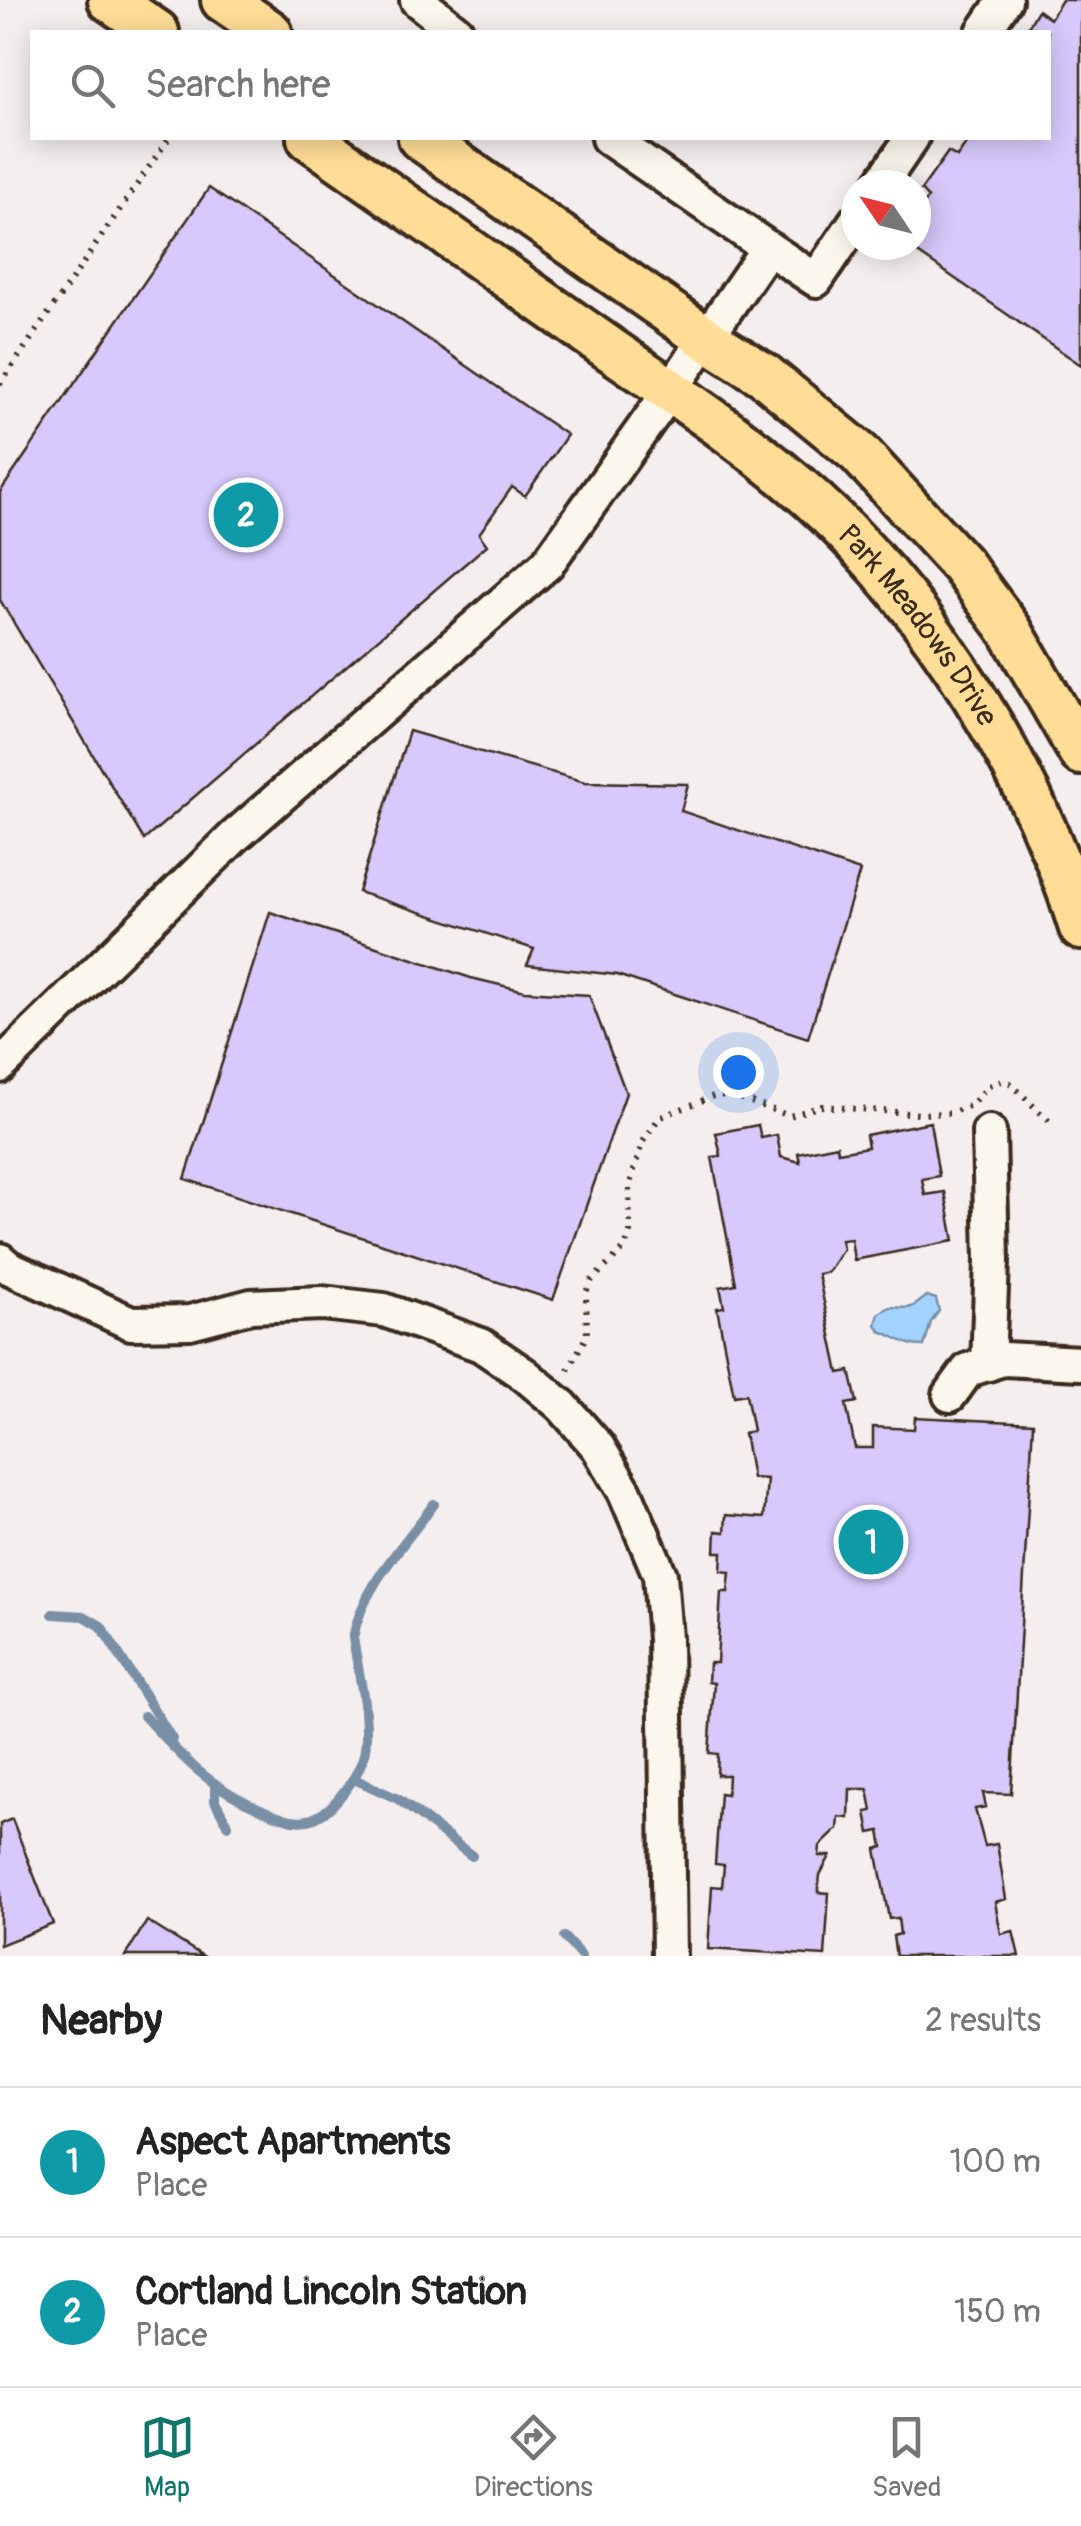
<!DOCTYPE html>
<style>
body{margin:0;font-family:Pangolin,sans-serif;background:#f6f6f6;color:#222}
.compass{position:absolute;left:841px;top:170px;width:90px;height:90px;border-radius:50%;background:#fff;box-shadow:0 5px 25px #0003;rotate:305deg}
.you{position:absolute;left:738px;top:1072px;width:35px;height:35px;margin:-25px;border:8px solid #fff;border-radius:50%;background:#1a73e8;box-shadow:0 0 0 15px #1a73e833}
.badge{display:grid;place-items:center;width:65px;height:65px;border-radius:50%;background:#0f766e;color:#fff;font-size:32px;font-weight:700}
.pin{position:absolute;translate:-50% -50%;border:5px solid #fff;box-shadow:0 2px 10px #0006}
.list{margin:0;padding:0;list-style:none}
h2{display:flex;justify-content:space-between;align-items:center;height:130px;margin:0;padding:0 40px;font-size:42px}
h2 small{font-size:32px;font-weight:400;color:#767676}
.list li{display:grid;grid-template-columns:65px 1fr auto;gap:30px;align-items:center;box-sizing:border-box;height:150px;padding:0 40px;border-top:2px solid #e0e0e0}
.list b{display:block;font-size:38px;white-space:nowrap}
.list p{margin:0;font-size:32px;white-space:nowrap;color:#767676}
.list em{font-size:32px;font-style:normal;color:#767676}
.icon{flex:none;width:55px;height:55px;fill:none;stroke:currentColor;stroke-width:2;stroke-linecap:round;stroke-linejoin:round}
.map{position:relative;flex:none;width:1081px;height:1956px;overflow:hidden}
.search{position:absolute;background:#fff;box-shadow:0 5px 25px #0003;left:30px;right:30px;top:30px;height:110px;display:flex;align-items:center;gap:25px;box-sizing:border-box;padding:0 35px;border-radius:0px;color:#767676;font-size:38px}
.sheet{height:430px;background:#fff}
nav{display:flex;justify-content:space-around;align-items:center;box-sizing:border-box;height:140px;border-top:2px solid #e0e0e0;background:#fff;font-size:28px;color:#767676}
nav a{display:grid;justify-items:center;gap:5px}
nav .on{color:#0f766e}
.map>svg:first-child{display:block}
.water{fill:#a2d3ff;stroke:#798fa5;stroke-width:2.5}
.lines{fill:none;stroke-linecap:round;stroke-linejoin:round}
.stream{stroke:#798fa5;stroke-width:10}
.building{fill:#d7c9fb;stroke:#3b2a1e;stroke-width:2.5}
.minor-casing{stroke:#3b2a1e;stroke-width:40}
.major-casing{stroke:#3b2a1e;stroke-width:50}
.path{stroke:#3b2a1e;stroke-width:6;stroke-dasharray:2.5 8;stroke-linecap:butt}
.minor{stroke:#fbf7ec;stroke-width:32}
.major{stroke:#ffdd96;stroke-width:42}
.labels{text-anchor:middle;stroke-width:10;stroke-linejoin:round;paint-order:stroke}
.street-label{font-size:30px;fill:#3b2a1e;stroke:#fbf7ec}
</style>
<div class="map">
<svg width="1081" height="1956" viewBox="0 0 1081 1956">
<rect width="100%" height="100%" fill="#f4eeef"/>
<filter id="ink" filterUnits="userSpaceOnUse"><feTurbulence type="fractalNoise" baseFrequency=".01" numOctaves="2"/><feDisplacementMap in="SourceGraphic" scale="20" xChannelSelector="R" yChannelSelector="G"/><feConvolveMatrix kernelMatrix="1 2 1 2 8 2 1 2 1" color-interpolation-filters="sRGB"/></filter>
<g filter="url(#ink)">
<path class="water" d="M927,1296L936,1299L939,1311L931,1322L924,1346C907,1347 895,1336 880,1331L876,1324L879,1313L890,1307C913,1308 908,1311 927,1296Z"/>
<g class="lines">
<g class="stream">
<polyline points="53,1614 84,1616 101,1626 172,1739"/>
<path d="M144,1716C182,1758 210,1788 263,1810C295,1824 314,1828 338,1799C353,1781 366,1763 366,1738C367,1705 358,1670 353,1638C362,1587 404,1545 434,1504"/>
<polyline points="354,1779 398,1799 472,1856"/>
<polyline points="215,1786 215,1801 228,1825"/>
<polyline points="564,1937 581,1956"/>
</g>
</g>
<g class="building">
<polygon points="1062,0 1081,0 1081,365 906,245 916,245 916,212 928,198 921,190 948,152 957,157 970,138 1048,138 1048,32 1033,32 1027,29 1038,10 1050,19"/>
<polygon points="209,188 567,435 525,496 512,487 479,534 487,545 144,840 0,600 0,492"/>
<polygon points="409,731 585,782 688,784 681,811 860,871 808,1038 617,975 527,965 534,949 358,892"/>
<polygon points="270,912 471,978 525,991 589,995 626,1093 553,1300 185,1179"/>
<polygon points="930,1122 939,1176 922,1179 925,1195 945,1192 954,1241 854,1260 851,1239 841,1240 843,1249 828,1272 818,1274 839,1373 850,1371 857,1402 846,1404 855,1448 873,1448 873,1427 914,1429 915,1417 1033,1423 1011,1794 983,1793 986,1807 975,1809 985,1846 997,1844 1006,1899 995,1902 1001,1934 1013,1931 1019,1956 896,1956 893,1936 900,1934 898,1918 889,1919 876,1849 883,1847 880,1831 870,1833 866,1812 872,1811 868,1789 850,1789 849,1818 839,1817 838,1829 820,1846 819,1856 830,1856 820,1875 818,1892 829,1893 825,1956 708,1949 712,1886 722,1887 724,1865 715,1864 720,1793 727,1794 728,1775 717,1775 718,1754 709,1753 714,1683 708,1682 709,1663 717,1663 721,1592 728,1592 730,1572 721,1571 722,1552 715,1552 716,1531 725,1532 726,1515 764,1518 767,1479 752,1478 744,1433 753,1431 746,1394 734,1396 717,1308 724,1307 720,1287 736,1284 712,1157 721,1156 716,1133 758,1125 761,1138 777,1135 781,1157 800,1162 798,1153 837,1145 838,1152 868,1147 866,1135"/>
<polygon points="12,1819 53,1924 0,1945 0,1824"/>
<polygon points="147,1921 203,1956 125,1956"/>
</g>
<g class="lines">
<g class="minor-casing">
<g id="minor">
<polyline points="417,0 457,32"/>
<polyline points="983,32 1005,0"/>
<polyline points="880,185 912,138"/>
<polyline points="768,248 816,280 856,221"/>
<polyline points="0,1066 235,836 547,564 670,391 768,248 608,138"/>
<polyline points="0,1260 8,1267 131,1323 190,1322 251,1306 322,1303 384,1310 481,1345 525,1375 562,1406 598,1447 625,1492 660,1575 665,1639 669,1956"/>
<polyline points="988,1364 992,1261 989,1132"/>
<polyline points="950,1395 968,1370 1003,1359 1081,1363"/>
</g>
</g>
<g class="major-casing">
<g id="major">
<polyline points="110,0 157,32"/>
<polyline points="223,0 270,32"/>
<path id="s1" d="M309,138C409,207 508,277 607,347C678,396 750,443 814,501C932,608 1035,775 1081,928"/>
<polyline points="420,138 706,338 764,375 859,453 962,565 1010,630 1081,753"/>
</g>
</g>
<g class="path">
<polyline points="0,384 169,138"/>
<polyline points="568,1370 587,1335 586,1292 592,1280 625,1248 630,1232 629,1187 642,1143 659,1118 716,1095 734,1096 790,1116 821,1106 921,1114 951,1113 971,1105 989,1086 1002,1081 1010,1083 1053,1125"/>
</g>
<use href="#minor" class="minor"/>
<use href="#major" class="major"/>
</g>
</g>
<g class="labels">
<g class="street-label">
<text dy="10" stroke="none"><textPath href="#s1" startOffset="785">Park Meadows Drive</textPath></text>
</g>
</g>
</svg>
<svg class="compass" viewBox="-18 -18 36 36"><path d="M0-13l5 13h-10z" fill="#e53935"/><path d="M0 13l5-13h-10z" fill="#767676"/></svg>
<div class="you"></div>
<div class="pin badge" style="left:871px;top:1542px;background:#0f9aa8">1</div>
<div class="pin badge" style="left:246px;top:515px;background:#0f9aa8">2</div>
<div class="search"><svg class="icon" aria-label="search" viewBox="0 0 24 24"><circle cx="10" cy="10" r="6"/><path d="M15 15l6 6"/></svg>Search here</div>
</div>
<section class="sheet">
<h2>Nearby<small>2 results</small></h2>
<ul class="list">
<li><span class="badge" style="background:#0f9aa8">1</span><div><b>Aspect Apartments</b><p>Place</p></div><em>100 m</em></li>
<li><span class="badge" style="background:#0f9aa8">2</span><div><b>Cortland Lincoln Station</b><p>Place</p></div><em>150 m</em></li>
</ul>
</section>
<nav>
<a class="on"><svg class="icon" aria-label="map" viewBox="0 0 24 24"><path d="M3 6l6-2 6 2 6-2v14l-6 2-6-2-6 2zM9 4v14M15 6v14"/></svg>Map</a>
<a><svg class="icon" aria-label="directions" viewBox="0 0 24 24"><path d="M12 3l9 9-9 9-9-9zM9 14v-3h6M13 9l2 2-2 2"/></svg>Directions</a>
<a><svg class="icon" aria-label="saved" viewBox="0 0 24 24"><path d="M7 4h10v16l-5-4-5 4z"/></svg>Saved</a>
</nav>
